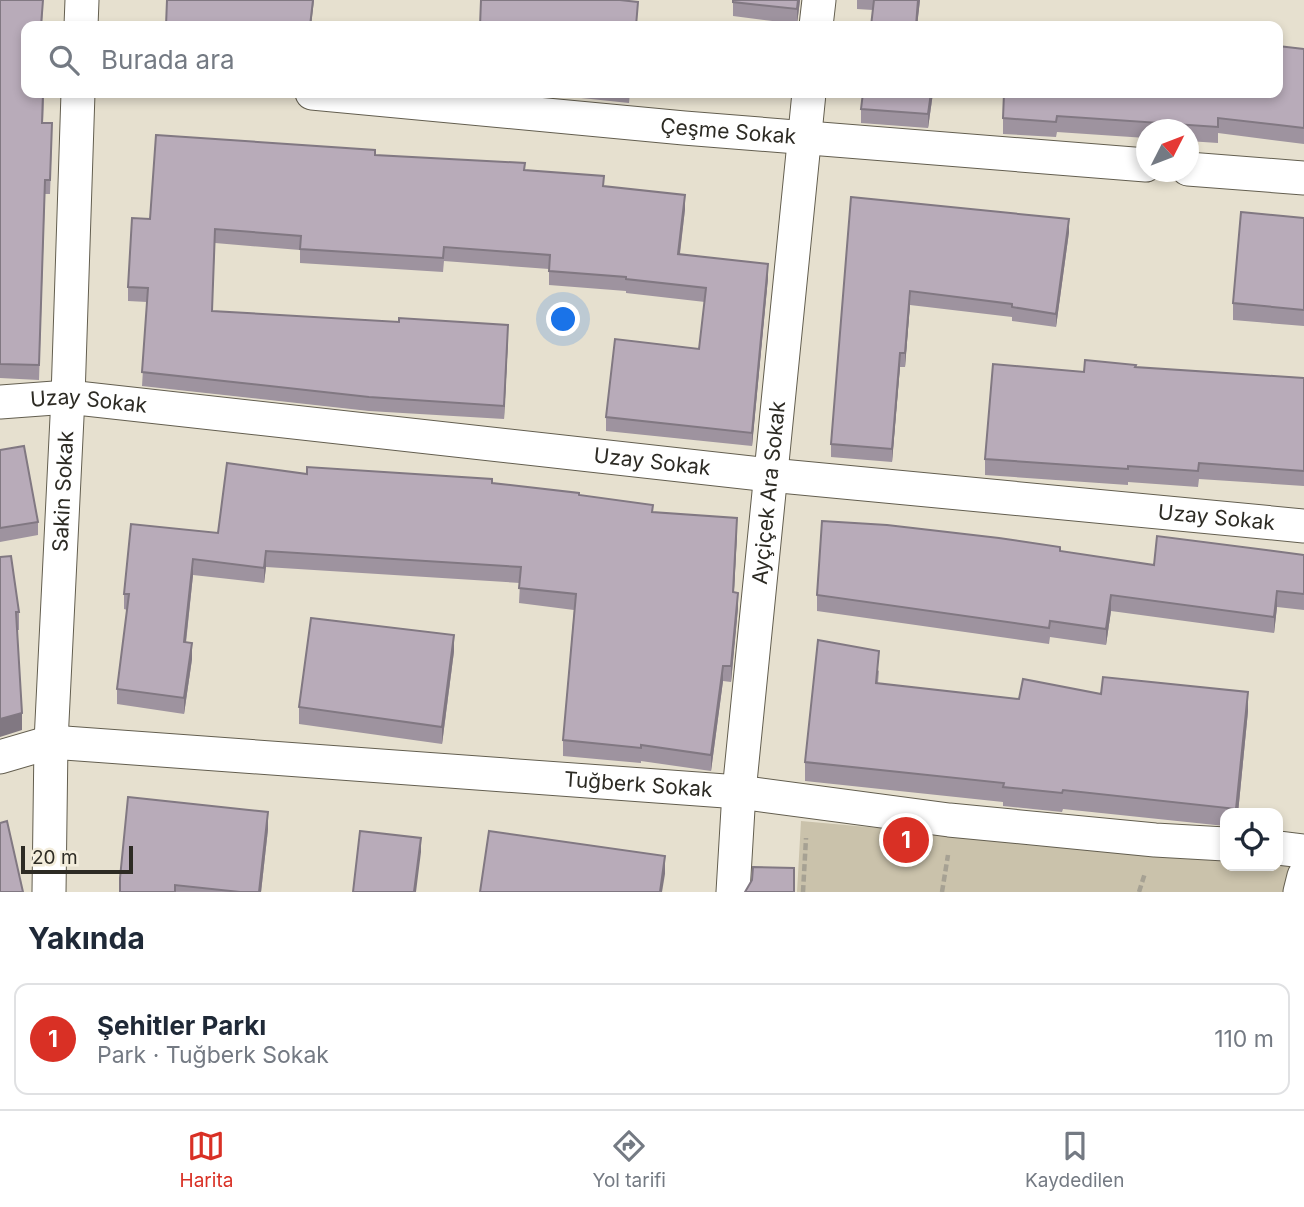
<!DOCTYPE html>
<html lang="tr">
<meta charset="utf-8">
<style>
body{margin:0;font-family:Inter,sans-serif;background:#f2f2f3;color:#1f2937}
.controls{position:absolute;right:21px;bottom:21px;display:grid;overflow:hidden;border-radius:14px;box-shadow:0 4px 10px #0003}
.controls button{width:63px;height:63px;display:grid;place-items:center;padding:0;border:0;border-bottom:2px solid #e0e1e3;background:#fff;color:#1f2937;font:35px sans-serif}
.compass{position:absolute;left:1136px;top:119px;width:63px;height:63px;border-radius:50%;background:#fff;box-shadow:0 4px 10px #0003;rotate:48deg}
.scale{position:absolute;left:21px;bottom:18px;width:112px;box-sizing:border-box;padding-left:7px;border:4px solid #2d2b24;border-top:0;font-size:19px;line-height:24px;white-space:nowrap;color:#2d2b24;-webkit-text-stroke:5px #f3eddc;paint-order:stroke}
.you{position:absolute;left:564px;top:320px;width:24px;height:24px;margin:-18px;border:5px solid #fff;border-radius:50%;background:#1a73e8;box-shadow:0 0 0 10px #1a73e833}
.badge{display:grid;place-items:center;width:46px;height:46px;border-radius:50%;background:#d93025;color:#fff;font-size:23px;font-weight:700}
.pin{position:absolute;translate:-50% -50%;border:4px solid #fff;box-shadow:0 2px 7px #0006}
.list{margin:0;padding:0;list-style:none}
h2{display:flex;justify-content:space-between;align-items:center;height:91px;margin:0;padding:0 28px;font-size:30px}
h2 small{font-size:23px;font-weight:400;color:#747a83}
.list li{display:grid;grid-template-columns:46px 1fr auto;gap:21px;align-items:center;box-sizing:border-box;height:112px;margin:0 14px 14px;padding:0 14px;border:2px solid #e0e1e3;border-radius:14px}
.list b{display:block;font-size:26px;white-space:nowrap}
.list p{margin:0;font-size:23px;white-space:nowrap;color:#747a83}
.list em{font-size:23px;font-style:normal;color:#747a83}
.icon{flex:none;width:38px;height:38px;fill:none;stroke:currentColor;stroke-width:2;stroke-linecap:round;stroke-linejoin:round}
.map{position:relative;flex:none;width:1304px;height:892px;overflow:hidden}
.search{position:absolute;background:#fff;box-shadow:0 4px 10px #0003;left:21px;right:21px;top:21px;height:77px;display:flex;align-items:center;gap:18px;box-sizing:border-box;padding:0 24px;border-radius:14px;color:#747a83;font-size:26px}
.sheet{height:217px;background:#fff}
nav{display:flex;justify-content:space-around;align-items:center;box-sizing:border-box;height:98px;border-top:2px solid #e0e1e3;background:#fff;font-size:19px;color:#747a83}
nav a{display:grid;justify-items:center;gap:4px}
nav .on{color:#d93025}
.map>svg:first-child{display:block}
.green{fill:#cac2ab}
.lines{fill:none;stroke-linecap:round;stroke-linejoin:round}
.minor-casing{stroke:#635e4f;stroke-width:35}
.path{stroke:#a6a193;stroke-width:4.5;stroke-dasharray:7 3.5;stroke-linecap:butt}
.minor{stroke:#fff;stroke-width:33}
.wall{fill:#9e939f}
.shaded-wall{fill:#817882}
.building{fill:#b8abb9;stroke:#817882;stroke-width:2}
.labels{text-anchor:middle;stroke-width:7;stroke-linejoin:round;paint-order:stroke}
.street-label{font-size:21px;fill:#2d2b24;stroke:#f3eddc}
</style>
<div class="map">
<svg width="1304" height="892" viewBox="0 0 1304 892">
<rect width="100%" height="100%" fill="#e6e0cf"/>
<polygon class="green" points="801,821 1225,859 1225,866 1296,865 1287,892 797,892"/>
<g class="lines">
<g class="minor-casing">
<g id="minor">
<polyline points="81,26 82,0"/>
<polyline points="816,26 819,0"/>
<path id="s1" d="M312,93L684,128L1146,165"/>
<polyline points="1188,169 1304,178"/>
<path id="s2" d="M0,402L68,397L770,475L1304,526"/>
<path id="s3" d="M0,757L51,742L739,792L949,820L1155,840L1225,844"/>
<polyline points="1278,848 1304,851"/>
<path id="s4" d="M49,892L51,742L68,397L78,93"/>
<path id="s5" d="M733,892L739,792L809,93"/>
<polyline points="1300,892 1304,876"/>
</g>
</g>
<g class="path">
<polyline points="803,892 806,838"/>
<polyline points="942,892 948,855"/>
<polyline points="1139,892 1145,873"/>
</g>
<use href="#minor" class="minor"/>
</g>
<g class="wall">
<polygon points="0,0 43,0 42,26 26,93 44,93 43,123 52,138 50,194 45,194 39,380 0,378"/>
<polygon points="733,0 800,0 797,24 733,16"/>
<polygon points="857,0 920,0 917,26 871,26 873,10 857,9"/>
<polygon points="1304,49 1304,144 1218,133 1218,143 1188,141 1188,130 1146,130 1146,138 1057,132 1056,137 1003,134 1003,118"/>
<polygon points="562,93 630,93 629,103 562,96"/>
<polygon points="863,93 933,93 928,128 861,123 861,109"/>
<polygon points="375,155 525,170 604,187 685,209 680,254 768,278 752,446 606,431 606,417 699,349 705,302 626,293 626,291 549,285 549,269 444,261 443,272 300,263 300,250 215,243 212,311 508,339 504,419 369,411 142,386 147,302 128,301 128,287 150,219"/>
<polygon points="851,197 1069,232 1056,327 1012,321 1012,317 910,305 905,367 900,367 892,462 831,457 831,444"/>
<polygon points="1304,218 1304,326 1233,320 1233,303"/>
<polygon points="1135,367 1304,378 1304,486 1199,479 1198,487 1128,482 1128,485 985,475 985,459 1084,372"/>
<polygon points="0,450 38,522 38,535 0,542"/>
<polygon points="307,474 492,483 579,495 653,512 737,533 734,593 738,608 731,682 723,681 711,771 641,761 641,763 563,756 563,740 574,610 519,603 520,583 266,567 264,583 193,575 186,643 192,659 184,714 117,704 117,689 127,610 124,609 124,594"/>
<polygon points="1060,551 1154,565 1304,555 1304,610 1277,607 1274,633 1111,611 1106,645 1050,637 1049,644 817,611 817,595"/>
<polygon points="0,557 19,612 19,630 17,630 22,730"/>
<polygon points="454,651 442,744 299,724 299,707"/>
<polygon points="879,670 878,683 1019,699 1101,694 1248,711 1238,813 1225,813 1225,826 1063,809 1062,812 1003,806 1003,802 805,781 805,762"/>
<polygon points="268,829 261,892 120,892"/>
</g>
<g class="shaded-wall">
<polygon points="313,0 314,0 311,26 310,26"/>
<polygon points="798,0 800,0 797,24 797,9"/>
<polygon points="918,0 920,0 917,26 916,26"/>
<polygon points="931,93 933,93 928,128 928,114"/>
<polygon points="685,195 685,209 678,268 678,254"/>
<polygon points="1069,219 1069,232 1056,327 1056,314"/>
<polygon points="768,264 768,278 752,446 752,433"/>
<polygon points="910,291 910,305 905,367 905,353"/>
<polygon points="508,325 508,339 504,419 504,406"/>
<polygon points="900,353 900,367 892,462 892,449"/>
<polygon points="737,518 737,533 733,608 733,592"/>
<polygon points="266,551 266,567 264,583 264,568"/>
<polygon points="193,559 193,575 184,658 184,642"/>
<polygon points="1277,591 1277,607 1274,633 1274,617"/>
<polygon points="738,593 738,608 731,682 731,666"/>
<polygon points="1111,595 1111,611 1106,645 1106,629"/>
<polygon points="454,635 454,651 442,744 442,727"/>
<polygon points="192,643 192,659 184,714 184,698"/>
<polygon points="723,666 723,681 711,771 711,755"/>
<polygon points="1248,692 1248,711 1238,813 1236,813"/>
<polygon points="22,713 22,730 0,737 0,719"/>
<polygon points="268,812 268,829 261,892 259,892"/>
<polygon points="421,838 421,852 416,892 414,892"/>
<polygon points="665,856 665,874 662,892 660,892"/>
</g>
<g class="building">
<polygon points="0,0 43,0 41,26 26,26 26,93 43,93 42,123 52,123 50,180 45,180 39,365 0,364"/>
<polygon points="167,0 313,0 310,26 166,26"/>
<polygon points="481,0 620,0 638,2 636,26 480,26"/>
<polygon points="733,0 798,0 797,9 733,2"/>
<polygon points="874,0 918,0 916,26 871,26"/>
<polygon points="1278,46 1304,49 1304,128 1218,118 1218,127 1057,116 1056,122 1003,118 1004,93 1278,93"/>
<polygon points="863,93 931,93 928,114 861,109"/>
<polygon points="156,135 375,150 375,155 525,163 524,170 604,176 603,186 685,195 678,254 768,264 752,433 606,417 615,339 699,349 706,288 626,279 626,277 549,271 550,255 444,247 443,258 300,249 301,236 215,229 212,311 399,322 399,318 508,325 504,406 369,397 142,372 148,288 128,287 132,218 150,219"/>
<polygon points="851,197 1069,219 1056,314 1012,307 1012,304 910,291 905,353 900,353 892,449 831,444"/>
<polygon points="1241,212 1304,218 1304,310 1233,303"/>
<polygon points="1085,360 1136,365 1135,367 1304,378 1304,471 1199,463 1198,471 1128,466 1128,469 985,459 993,364 1084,372"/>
<polygon points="24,446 38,522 0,528 0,450"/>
<polygon points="227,463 307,474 307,467 492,479 492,483 579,493 579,495 653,505 652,512 737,518 733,592 738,593 731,666 723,666 711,755 641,745 641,748 563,740 576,594 519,588 521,567 266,551 264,568 193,559 184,642 192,643 184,698 117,689 129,594 124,594 131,524 218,533"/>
<polygon points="822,521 887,525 999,538 1060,547 1060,551 1154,565 1157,536 1304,555 1304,594 1277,591 1274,617 1111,595 1106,629 1050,621 1049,628 817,595"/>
<polygon points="11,556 19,612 16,612 22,713 0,719 0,557"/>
<polygon points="311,618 454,635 442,727 299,707"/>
<polygon points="818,640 879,651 876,683 1019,699 1023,679 1101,694 1103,677 1248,692 1236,809 1063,790 1062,793 1003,787 1004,783 805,762"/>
<polygon points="128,797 268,812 259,892 240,892 175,885 175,892 120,892 120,878"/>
<polygon points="7,821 23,892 0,892 0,823"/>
<polygon points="360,831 421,838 414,892 353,892"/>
<polygon points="489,831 665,856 660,892 480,892"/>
<polygon points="753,867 794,868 794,892 745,892 752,880"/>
</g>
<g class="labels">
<g class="street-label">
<text dy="7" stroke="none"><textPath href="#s1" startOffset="418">Çeşme Sokak</textPath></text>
<text dy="7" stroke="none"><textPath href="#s2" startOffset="89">Uzay Sokak</textPath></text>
<text dy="7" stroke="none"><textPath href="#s2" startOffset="656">Uzay Sokak</textPath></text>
<text dy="7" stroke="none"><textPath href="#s4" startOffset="401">Sakin Sokak</textPath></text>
<text dy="7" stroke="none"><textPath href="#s5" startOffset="401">Ayçiçek Ara Sokak</textPath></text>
<text dy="7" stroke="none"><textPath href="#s2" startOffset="1223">Uzay Sokak</textPath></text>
<text dy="7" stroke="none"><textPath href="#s3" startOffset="642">Tuğberk Sokak</textPath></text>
</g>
</g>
</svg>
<div class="controls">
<button><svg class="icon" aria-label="locate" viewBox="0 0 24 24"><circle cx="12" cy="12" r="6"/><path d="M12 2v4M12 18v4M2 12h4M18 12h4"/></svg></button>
</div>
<svg class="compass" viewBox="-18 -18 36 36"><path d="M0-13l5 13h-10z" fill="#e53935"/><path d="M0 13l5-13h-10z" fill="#747a83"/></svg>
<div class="scale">20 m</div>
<div class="you"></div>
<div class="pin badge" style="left:906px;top:840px">1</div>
<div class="search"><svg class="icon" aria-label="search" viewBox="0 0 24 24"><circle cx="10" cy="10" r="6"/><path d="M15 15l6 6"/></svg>Burada ara</div>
</div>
<section class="sheet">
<h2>Yakında<small></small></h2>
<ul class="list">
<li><span class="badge">1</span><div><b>Şehitler Parkı</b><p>Park · Tuğberk Sokak</p></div><em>110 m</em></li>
</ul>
</section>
<nav>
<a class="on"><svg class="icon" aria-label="map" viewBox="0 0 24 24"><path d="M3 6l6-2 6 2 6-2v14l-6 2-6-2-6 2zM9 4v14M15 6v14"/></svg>Harita</a>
<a><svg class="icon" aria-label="directions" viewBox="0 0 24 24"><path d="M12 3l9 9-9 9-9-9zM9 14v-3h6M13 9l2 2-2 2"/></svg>Yol tarifi</a>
<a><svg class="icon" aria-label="saved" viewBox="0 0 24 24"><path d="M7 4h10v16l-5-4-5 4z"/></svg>Kaydedilen</a>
</nav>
